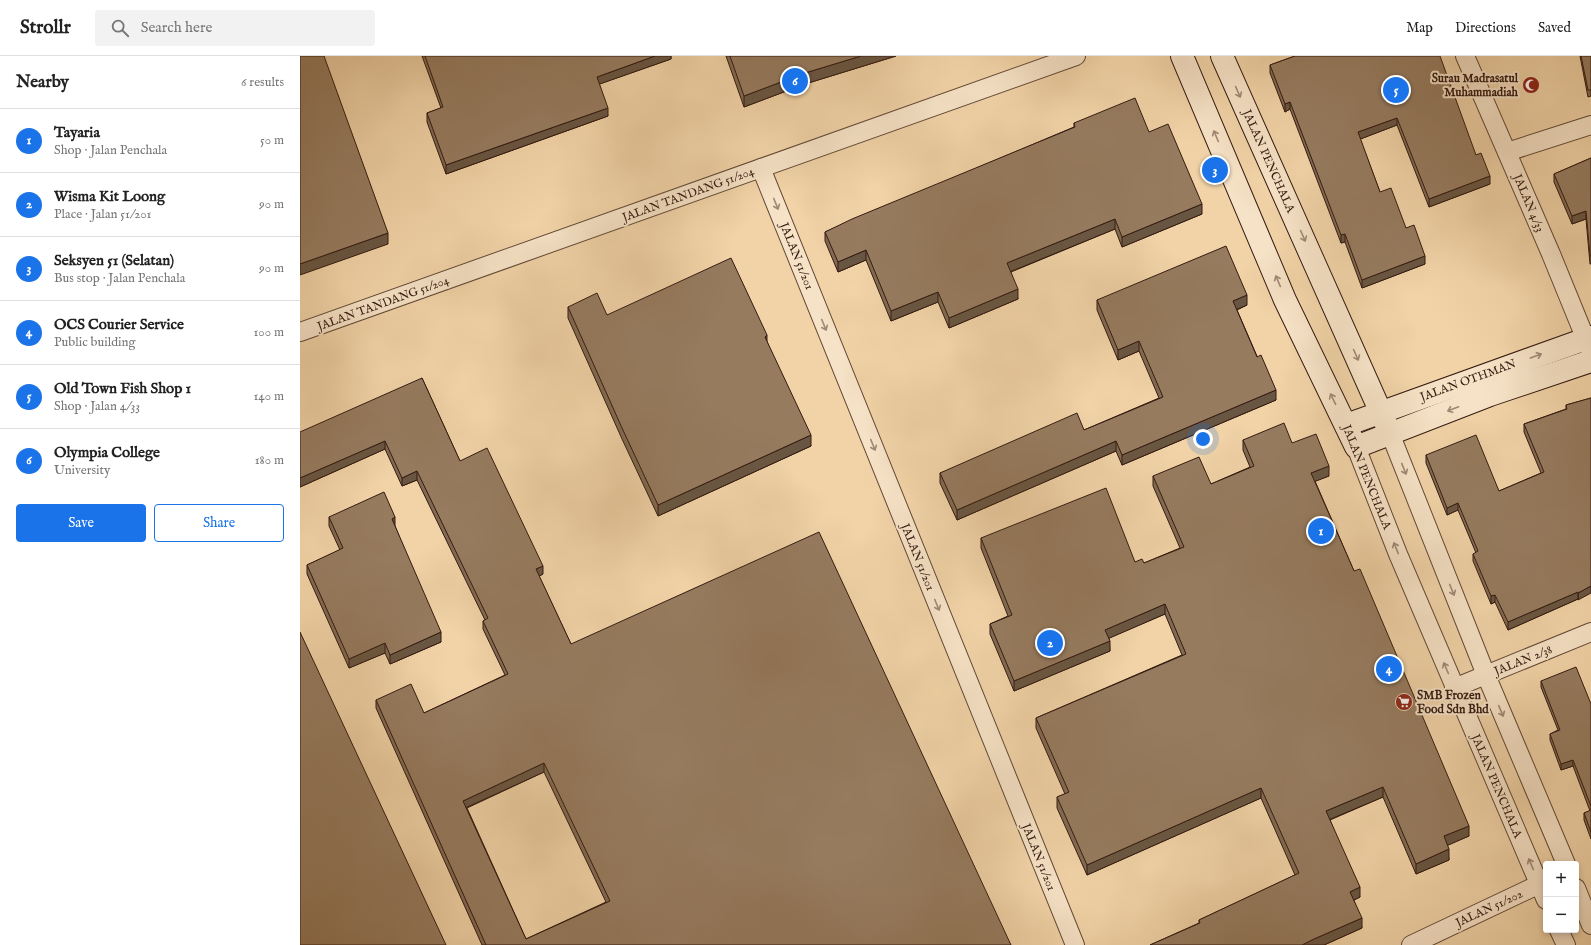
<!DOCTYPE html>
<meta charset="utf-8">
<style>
body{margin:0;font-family:"IM FELL English",serif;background:#f2f2f2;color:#222}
.controls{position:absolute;right:12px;bottom:12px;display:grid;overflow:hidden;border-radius:4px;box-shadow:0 2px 6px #0003}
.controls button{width:36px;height:36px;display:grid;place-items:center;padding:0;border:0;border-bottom:1px solid #e0e0e0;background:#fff;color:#222;font:20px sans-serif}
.you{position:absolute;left:903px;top:383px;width:14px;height:14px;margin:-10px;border:3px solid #fff;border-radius:50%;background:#1a73e8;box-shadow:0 0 0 6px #1a73e833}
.badge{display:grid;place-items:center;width:26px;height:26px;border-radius:50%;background:#1a73e8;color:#fff;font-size:13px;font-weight:700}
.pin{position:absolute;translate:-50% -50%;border:2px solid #fff;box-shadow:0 1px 4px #0006}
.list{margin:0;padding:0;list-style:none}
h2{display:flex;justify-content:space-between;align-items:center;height:52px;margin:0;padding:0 16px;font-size:17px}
h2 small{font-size:13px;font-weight:400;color:#767676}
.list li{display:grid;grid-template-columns:26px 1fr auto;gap:12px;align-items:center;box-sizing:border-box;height:64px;padding:0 16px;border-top:1px solid #e0e0e0}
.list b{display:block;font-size:15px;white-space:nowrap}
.list p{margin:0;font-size:13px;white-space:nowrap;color:#767676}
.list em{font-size:13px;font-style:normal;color:#767676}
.actions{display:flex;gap:8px;padding:12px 16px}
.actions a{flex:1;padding:9px 0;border:1px solid #1a73e8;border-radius:4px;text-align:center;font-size:14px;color:#1a73e8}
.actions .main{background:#1a73e8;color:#fff}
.icon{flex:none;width:22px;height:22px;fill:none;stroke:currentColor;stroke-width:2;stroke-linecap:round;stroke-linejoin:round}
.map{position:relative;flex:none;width:1291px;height:889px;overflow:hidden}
header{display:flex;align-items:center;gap:24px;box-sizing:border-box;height:56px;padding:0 20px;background:#fff;border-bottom:1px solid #e0e0e0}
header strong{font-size:19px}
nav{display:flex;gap:22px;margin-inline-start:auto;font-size:14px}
.search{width:280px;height:36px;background:#f2f2f2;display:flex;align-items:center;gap:10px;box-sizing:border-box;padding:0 14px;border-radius:4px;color:#767676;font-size:15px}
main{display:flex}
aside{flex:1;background:#fff}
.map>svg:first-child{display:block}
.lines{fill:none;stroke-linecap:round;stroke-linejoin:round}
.minor-casing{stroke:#634936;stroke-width:20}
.secondary-casing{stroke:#341b11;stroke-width:24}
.minor{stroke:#f6e2c6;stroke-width:18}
.secondary{stroke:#f6e2c6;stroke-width:22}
.wall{fill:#816a52;stroke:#341b11;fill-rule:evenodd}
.shaded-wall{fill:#695642;stroke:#341b11}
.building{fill:#967b5f;stroke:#341b11;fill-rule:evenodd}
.oneway{stroke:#9f8875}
.labels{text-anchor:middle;stroke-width:4;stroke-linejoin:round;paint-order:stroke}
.poi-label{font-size:12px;font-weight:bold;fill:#341b11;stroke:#f6e2c6;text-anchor:end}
.street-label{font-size:12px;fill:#341b11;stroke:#f6e2c6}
</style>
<header>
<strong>Strollr</strong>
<div class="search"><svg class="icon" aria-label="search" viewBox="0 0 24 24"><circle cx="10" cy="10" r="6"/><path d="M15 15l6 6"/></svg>Search here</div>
<nav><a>Map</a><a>Directions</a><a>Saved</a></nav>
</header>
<main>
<aside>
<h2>Nearby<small>6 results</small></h2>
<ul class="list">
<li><span class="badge">1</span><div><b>Tayaria</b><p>Shop · Jalan Penchala</p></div><em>50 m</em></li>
<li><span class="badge">2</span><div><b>Wisma Kit Loong</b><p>Place · Jalan 51/201</p></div><em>90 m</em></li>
<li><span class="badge">3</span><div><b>Seksyen 51 (Selatan)</b><p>Bus stop · Jalan Penchala</p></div><em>90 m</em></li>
<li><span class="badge">4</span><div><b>OCS Courier Service</b><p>Public building</p></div><em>100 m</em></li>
<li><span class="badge">5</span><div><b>Old Town Fish Shop 1</b><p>Shop · Jalan 4/33</p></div><em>140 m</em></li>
<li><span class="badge">6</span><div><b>Olympia College</b><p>University</p></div><em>180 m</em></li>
</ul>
<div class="actions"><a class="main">Save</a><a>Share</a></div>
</aside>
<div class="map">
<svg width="1291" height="889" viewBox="0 0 1291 889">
<rect width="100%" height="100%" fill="#f1d3a7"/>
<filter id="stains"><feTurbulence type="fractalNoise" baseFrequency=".005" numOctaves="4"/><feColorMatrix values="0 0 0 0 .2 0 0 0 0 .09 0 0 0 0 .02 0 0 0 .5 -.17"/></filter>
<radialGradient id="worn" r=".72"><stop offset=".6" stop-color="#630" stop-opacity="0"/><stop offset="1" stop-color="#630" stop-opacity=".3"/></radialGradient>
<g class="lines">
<g class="minor-casing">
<g id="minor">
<polyline points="1165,0 1251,198 1291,296"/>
<polyline points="1207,96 1291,69"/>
<polyline points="461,112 775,889"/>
<polyline points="0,276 776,0"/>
<polyline points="1090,377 1186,619 1266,808"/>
<polyline points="1056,391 1098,498 1246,844"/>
<polyline points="1154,632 1291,576"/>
<polyline points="1276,832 1291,869"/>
<polyline points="1259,874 1266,889"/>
<polyline points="1111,889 1246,825"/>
</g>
</g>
<g class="secondary-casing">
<g id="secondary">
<polyline points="882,0 985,244 1056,391 1190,339 1291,305"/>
<polyline points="922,0 1090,377"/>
<polyline points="1046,369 1291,281"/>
</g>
</g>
<use href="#minor" class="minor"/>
<use href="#secondary" class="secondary"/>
</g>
<g class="wall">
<polygon points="122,0 371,0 371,3 299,28 308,60 146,118 127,66 127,57 141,52"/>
<polygon points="426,0 596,0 505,28 444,51"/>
<polygon points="995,0 1176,99 1190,128 1129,151 1097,69 1060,83 1080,136 1106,172 1125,208 1062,232 1045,186 1041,187 990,53 985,56 970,17 970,9"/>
<polygon points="1280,0 1291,0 1291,40 1288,41"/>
<polygon points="774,67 849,76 902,158 822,191 815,173 711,216 718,243 649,272 638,246 591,265 566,204 538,216 525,185 525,176 774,71"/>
<polygon points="1291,102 1291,208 1290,208 1286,163 1272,168 1254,126 1254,118"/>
<polygon points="797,244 947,249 937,254 976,344 822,409 816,395 657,464 640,427 640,417 784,374 859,342 839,295 818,304 797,254"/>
<polygon points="268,251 307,259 467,286 511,390 358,460 322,383 268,262"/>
<path d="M122,322L160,405L243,518L239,520L271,588L711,889H182L76,652V644L124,657L205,619L183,573V565L185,564L117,424L102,430L85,393L0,431ZM244,716L306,846L226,883L167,752Z"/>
<polygon points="1291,342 1278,544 1278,543 1208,574 1195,546 1191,548 1173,505 1173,498 1176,497 1158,454 1147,459 1126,407 1126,399 1199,435 1241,417 1224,376 1224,368 1266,353 1266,349"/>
<polygon points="943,384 992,387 1029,420 1015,425 1169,780 1147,789 1149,804 1116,818 1083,741 1030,764 1060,841 1054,844 1062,872 1024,889 850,889 899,867 899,864 995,819 961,742 787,819 757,752 757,741 765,738 736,672 736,662 882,599 865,558 809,582 810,595 714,635 690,578 690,568 708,560 681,492 681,482 835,506 844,507 880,492 853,430 853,420 911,428 950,411 943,394"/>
<polygon points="29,461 95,470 141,586 90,608 85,597 49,612 7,518 7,509 40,494 29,470"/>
<polygon points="1241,625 1291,648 1291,783 1284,764 1284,757 1290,755 1273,710 1261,714 1250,684 1250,678 1258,674 1241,631"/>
</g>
<g class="shaded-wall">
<polygon points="355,0 371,0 371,3 297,29 297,21"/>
<polygon points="561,0 596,0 505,28 444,51 444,40 505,17"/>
<polygon points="990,46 990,53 985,56 985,48"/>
<polygon points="308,52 308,60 146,118 146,109"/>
<polygon points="1097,62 1097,69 1058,84 1058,76"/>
<polygon points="1190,120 1190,128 1129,151 1129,143"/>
<polygon points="902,148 902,158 822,191 822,181"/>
<polygon points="1286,155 1286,163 1272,168 1272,160"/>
<polygon points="815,163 815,173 707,217 707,207"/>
<polygon points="88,177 88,188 0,219 0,208"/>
<polygon points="1045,178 1045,186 1041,187 1041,179"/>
<polygon points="566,194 566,204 538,216 538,206"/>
<polygon points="1125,200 1125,208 1062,232 1062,224"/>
<polygon points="718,233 718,243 649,272 649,262"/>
<polygon points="638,236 638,246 591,265 591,255"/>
<polygon points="947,239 947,249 933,255 933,245"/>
<polygon points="467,279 467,290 465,281"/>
<polygon points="839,285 839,295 818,304 818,294"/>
<polygon points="976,334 976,344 822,409 822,399"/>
<polygon points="511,379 511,390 358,460 358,449"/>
<polygon points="85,385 85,393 0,431 0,422"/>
<polygon points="816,385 816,395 657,464 657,454"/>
<polygon points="1029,410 1029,420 1011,427 1011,417"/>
<polygon points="117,415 117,424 102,430 102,422"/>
<polygon points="1158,447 1158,454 1147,459 1147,452"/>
<polygon points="95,461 95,471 92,463"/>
<polygon points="243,510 243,518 236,522 236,513"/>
<polygon points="1291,530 1291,537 1278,544 1278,537"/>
<polygon points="1278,536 1278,543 1208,574 1208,566"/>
<polygon points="1195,539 1195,546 1191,548 1191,540"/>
<polygon points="865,548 865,558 805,584 805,574"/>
<polygon points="141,576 141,586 90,608 90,599"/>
<polygon points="810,585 810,595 714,635 714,625"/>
<polygon points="85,587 85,597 49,612 49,603"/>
<polygon points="1273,704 1273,710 1261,714 1261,708"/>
<polygon points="244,707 244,716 163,753 163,745"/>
<polygon points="1083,731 1083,741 1026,765 1026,755"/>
<polygon points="961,732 961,742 787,819 787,809"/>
<polygon points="1169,770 1169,780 1144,791 1144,780"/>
<polygon points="1149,793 1149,804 1116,818 1116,808"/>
<polygon points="1060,831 1060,841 1050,846 1050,836"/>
<polygon points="1062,862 1062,872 1024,889 1002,889 1014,883"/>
</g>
<g class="building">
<polygon points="0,0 24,0 88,177 0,208"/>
<polygon points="125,0 355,0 297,21 308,52 146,109 127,57 143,51"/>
<polygon points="430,0 561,0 505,17 444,40"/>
<polygon points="995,0 1140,0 1176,99 1181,97 1190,120 1129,143 1097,62 1058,76 1080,136 1091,132 1106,172 1114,169 1125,200 1062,224 1045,178 1041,179 990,46 985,48 970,9"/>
<polygon points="1281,0 1291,0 1291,34 1288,34"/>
<polygon points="835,42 849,76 868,68 902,148 822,181 815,163 707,207 718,233 649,262 638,236 591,255 566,194 538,206 525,176 552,163 775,71 774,67"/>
<polygon points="1291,102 1291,200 1290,200 1286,155 1272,160 1254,118"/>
<polygon points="926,190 947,239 933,245 957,301 961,299 976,334 822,399 816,385 657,454 640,417 777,357 784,374 863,341 839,285 818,294 797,244"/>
<polygon points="431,202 467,279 465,281 511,379 358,449 322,372 268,251 297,237 307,259"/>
<path d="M122,322L160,405L187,392L243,510L236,513L271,588L519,476L711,889H186L76,644L111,628L124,657L208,618L183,565L188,562L117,415L102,422L85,385L0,422V376ZM244,707L310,845L226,883L163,745Z"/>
<polygon points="1291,342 1291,530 1278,537 1278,536 1208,566 1195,539 1191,540 1173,498 1178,495 1158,447 1147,452 1126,399 1176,379 1199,435 1244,416 1224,368 1267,353 1266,349"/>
<polygon points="984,367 992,387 1016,378 1029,410 1011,417 1054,515 1060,513 1169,770 1144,780 1149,793 1116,808 1083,731 1026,755 1060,831 1050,836 1062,862 1014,883 1002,889 850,889 900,867 899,864 999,817 961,732 787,809 757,741 769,736 736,662 886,598 865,548 805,574 810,585 714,625 690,568 712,559 681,482 806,432 835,506 842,503 844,507 884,491 853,420 899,401 911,428 954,410 943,384"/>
<polygon points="84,436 95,461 92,463 141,576 90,599 85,587 49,603 7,509 43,492 29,461"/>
<polygon points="0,576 146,889 0,889"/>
<polygon points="1276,611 1291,648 1291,750 1273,704 1261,708 1250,678 1260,674 1241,625"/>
<polygon points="1291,754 1291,776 1284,757"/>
</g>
<defs><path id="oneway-shaft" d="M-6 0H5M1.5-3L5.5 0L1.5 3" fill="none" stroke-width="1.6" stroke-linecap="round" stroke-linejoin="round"/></defs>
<g class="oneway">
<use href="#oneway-shaft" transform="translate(938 36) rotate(66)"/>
<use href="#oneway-shaft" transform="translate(916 80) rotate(-113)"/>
<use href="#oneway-shaft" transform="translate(476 148) rotate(68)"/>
<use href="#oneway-shaft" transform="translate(1003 180) rotate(66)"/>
<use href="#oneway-shaft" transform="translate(978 225) rotate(-113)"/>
<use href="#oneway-shaft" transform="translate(524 269) rotate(68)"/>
<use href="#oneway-shaft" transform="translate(1056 299) rotate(66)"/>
<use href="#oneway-shaft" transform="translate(1236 300) rotate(-20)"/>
<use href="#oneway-shaft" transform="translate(1033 343) rotate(-116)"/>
<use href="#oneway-shaft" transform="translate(1153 353) rotate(159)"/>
<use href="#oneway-shaft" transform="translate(573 389) rotate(68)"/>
<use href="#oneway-shaft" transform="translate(1104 413) rotate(68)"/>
<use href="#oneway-shaft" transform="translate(1096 492) rotate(-112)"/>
<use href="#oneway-shaft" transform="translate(1152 534) rotate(68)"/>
<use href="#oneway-shaft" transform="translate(637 549) rotate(68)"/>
<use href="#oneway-shaft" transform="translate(1146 612) rotate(-113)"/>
<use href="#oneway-shaft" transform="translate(1201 655) rotate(67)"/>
<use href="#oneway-shaft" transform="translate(1231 808) rotate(-113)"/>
</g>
<defs>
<g id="mosque-disc" transform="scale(0.9)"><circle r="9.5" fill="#8f2418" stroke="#f6e2c6"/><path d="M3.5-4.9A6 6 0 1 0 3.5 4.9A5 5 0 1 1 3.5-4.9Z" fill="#fff"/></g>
<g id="supermarket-disc" transform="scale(0.9)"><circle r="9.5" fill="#8f2418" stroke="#f6e2c6"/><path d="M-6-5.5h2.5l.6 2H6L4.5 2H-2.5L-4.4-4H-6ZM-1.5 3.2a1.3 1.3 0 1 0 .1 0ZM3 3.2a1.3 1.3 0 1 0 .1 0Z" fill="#fff"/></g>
</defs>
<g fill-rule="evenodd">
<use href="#mosque-disc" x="1231" y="29"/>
<use href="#supermarket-disc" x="1104" y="646"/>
</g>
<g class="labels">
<g class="poi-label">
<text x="1218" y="26">Surau Madrasatul<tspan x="1218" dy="14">Muhammadiah</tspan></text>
<text x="1117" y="643" text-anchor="start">SMB Frozen<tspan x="1117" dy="14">Food Sdn Bhd</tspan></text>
</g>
<g class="street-label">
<text transform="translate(969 105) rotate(66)" y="4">JALAN PENCHALA</text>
<text transform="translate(388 138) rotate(-20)" y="4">JALAN TANDANG 51/204</text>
<text transform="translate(1229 147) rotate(67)" y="4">JALAN 4/33</text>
<text transform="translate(497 200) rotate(68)" y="4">JALAN 51/201</text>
<text transform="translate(83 247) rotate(-20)" y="4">JALAN TANDANG 51/204</text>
<text transform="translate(1168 324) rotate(-20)" y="4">JALAN OTHMAN</text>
<text transform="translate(1067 421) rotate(68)" y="4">JALAN PENCHALA</text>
<text transform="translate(618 501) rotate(68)" y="4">JALAN 51/201</text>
<text transform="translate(1223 604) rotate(-22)" y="4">JALAN 2/38</text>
<text transform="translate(1197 730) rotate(67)" y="4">JALAN PENCHALA</text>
<text transform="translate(739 801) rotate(68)" y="4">JALAN 51/201</text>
<text transform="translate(1189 852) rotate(-25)" y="4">JALAN 51/202</text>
</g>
</g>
<rect width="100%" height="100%" filter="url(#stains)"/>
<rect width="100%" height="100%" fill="url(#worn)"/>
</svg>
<div class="controls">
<button>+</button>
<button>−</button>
</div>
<div class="you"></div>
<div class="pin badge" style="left:1021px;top:475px">1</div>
<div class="pin badge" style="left:750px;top:587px">2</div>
<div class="pin badge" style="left:915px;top:114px">3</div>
<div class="pin badge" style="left:1089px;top:613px">4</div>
<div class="pin badge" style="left:1096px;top:34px">5</div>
<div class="pin badge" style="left:495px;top:25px">6</div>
</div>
</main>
